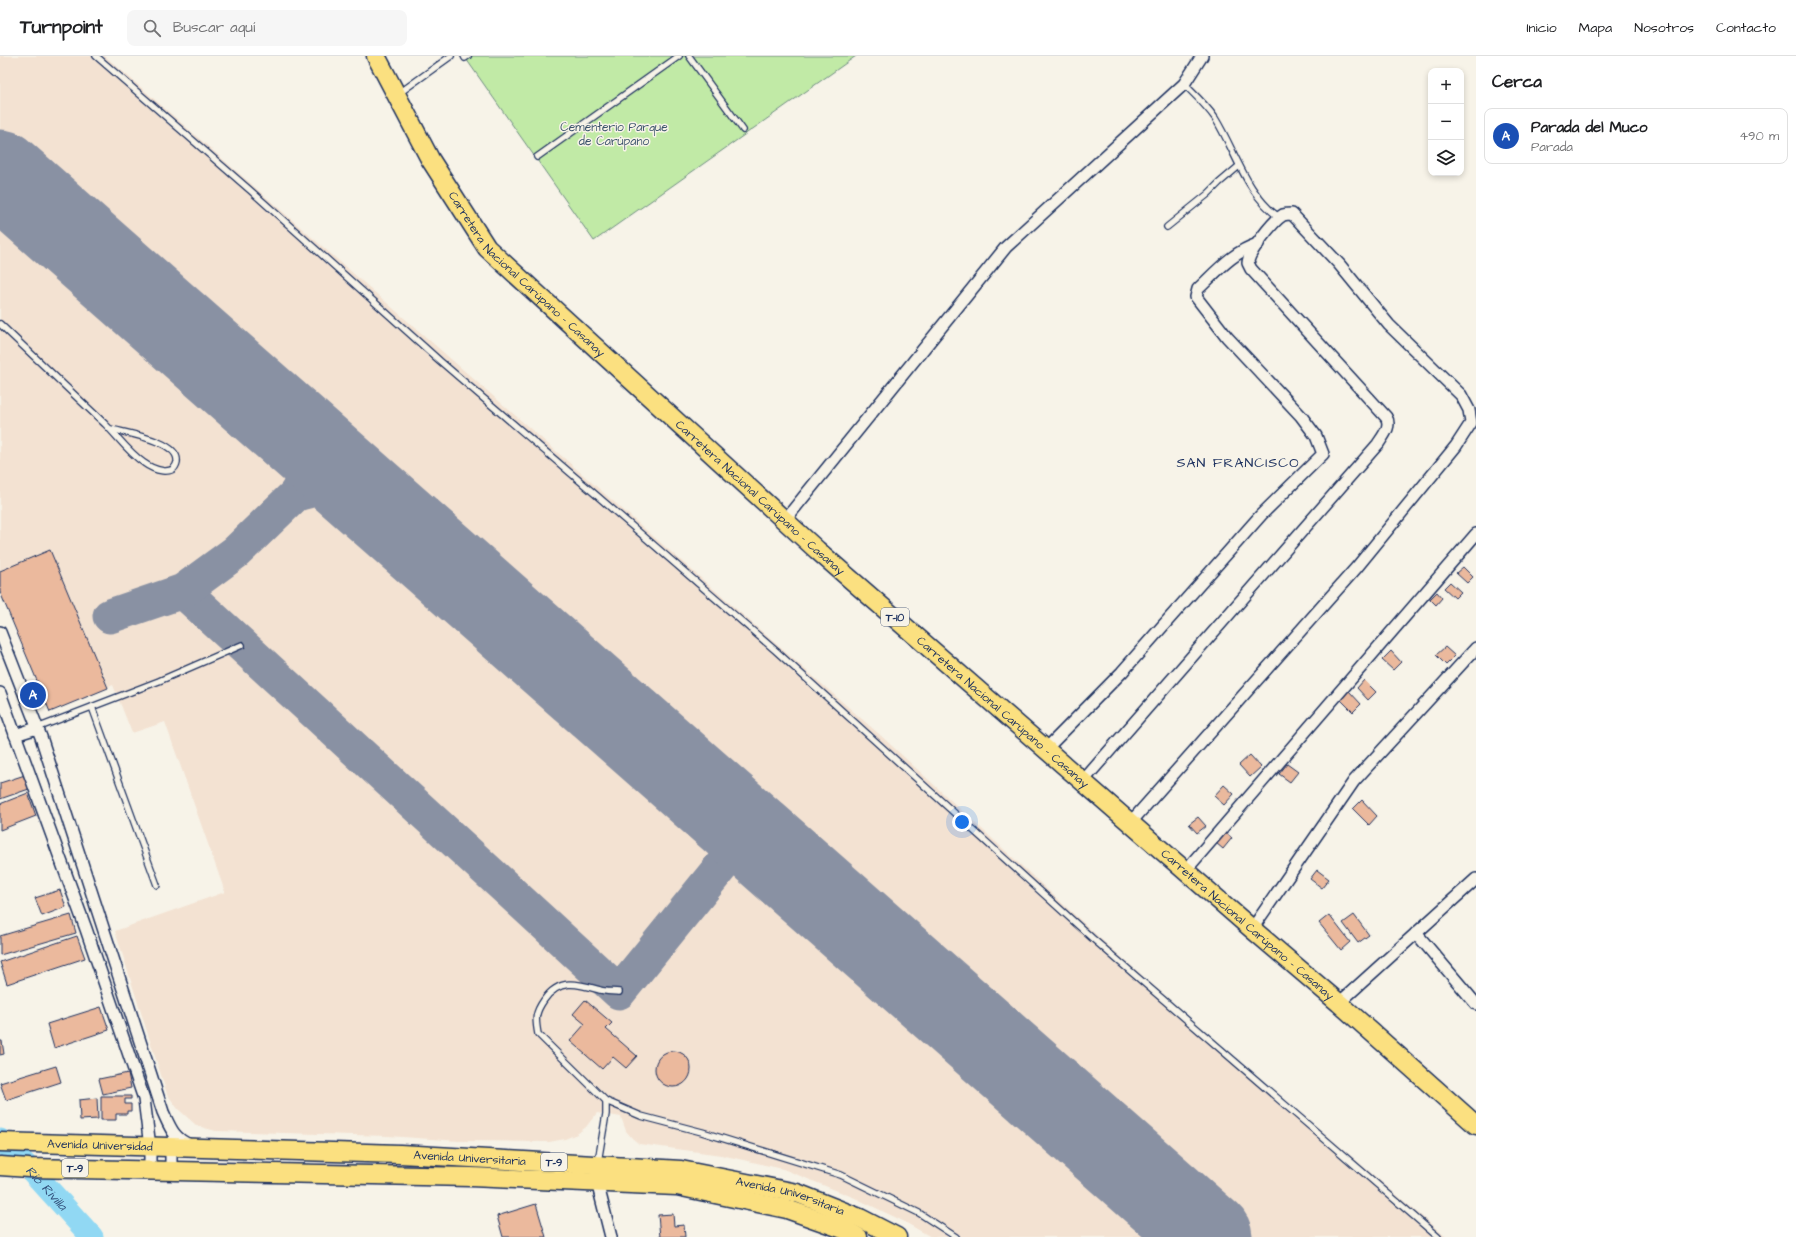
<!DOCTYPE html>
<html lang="es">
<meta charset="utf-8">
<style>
body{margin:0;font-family:"Architects Daughter",sans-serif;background:#f6f6f6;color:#202124}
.controls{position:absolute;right:12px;top:12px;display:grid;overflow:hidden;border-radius:8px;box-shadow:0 2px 6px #0003}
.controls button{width:36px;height:36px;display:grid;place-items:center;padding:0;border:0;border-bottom:1px solid #e0e0e0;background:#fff;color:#202124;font:20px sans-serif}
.you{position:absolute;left:962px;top:766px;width:14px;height:14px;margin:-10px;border:3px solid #fff;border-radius:50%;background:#1a73e8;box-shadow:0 0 0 6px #1a73e833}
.badge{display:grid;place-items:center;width:26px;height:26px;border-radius:50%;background:#0b8043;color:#fff;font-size:13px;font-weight:700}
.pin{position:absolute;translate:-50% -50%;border:2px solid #fff;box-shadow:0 1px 4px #0006}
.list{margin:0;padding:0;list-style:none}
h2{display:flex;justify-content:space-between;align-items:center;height:52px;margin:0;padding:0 16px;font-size:17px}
h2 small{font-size:13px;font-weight:400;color:#757577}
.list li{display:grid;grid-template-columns:26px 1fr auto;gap:12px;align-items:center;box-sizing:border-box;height:56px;margin:0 8px 8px;padding:0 8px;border:1px solid #e0e0e0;border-radius:8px}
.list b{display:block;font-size:15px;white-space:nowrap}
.list p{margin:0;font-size:13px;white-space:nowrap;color:#757577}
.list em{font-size:13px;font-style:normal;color:#757577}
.icon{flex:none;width:22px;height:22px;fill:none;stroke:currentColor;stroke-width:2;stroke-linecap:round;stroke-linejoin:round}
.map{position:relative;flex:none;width:1476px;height:1181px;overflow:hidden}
header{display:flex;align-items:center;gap:24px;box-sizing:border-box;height:56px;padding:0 20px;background:#fff;border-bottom:1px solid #e0e0e0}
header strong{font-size:19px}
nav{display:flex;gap:22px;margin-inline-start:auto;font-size:14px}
.search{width:280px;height:36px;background:#f6f6f6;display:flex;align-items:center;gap:10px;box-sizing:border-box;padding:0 14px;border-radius:8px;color:#757577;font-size:15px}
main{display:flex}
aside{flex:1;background:#fff}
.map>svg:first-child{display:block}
.built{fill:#f3e2d2}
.green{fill:#c1eaa6;stroke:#6e8c82}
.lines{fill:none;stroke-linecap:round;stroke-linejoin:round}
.river{stroke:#91d8f3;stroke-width:23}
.taxiway{stroke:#8991a3;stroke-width:35}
.runway{stroke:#8991a3;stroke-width:87}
.building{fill:#ebb99d;stroke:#1b2f5e}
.service-casing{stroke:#1b2f5e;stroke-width:8}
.minor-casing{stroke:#1b2f5e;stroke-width:14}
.trunk-casing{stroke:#1b2f5e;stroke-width:21}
.service{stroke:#f7f3e8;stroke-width:5.5}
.minor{stroke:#f7f3e8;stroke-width:11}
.trunk{stroke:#fbe080;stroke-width:18}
.labels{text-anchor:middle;stroke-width:3;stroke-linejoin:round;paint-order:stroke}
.shield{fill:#f7f3e8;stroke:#5d6a87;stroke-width:1}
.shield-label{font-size:11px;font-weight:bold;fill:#1b2f5e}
.park-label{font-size:12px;fill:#3c546c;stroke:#f7f3e8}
.street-label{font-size:12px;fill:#1b2f5e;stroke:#f7f3e8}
.water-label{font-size:13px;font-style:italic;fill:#33517c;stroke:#f7f3e8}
.quarter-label{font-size:14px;letter-spacing:1px;fill:#1b2f5e;stroke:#f7f3e8}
</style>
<header>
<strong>Turnpoint</strong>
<div class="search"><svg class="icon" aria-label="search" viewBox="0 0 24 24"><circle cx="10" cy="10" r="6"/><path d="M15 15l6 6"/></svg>Buscar aquí</div>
<nav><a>Inicio</a><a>Mapa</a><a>Nosotros</a><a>Contacto</a></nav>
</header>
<main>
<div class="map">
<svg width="1476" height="1181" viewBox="0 0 1476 1181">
<rect width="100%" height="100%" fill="#f7f3e8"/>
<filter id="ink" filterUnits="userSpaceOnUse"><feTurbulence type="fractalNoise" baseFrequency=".025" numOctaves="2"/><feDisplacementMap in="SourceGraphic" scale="8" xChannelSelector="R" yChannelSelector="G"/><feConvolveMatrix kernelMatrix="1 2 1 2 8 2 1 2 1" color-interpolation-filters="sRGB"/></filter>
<g filter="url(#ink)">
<polygon class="built" points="0,0 105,0 879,678 1103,885 1230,997 1446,1181 931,1181 903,1165 855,1142 783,1113 721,1099 639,1088 632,1082 626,1075 621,1061 597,1057 586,1071 577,1078 565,1083 549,1086 459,1085 388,1080 216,1075 197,1070 178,1053 167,1038 115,875 225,836 165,666 132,677 113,629 50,656 0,536"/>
<polygon class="green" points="464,0 856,0 594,185"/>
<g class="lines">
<path class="river" id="s1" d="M0,1084L29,1112L92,1181"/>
<g class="taxiway">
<polyline points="300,381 305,404 304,423 296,438 335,428 357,431"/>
<polyline points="183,535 619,936 749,776"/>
<polyline points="110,560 183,535 236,496 296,438"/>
</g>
<polyline class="runway" points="0,117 1209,1181"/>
</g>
<g class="building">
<polygon points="50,494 108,632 50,656 0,536 0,515"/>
<polygon points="1463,511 1473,521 1467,527 1456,517"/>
<polygon points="1450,526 1461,536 1455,542 1444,532"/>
<polygon points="1437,536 1442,542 1436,549 1430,543"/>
<polygon points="1445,591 1455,600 1446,609 1436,599"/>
<polygon points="1391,595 1401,606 1393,614 1382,604"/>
<polygon points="1364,624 1376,636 1368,644 1357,632"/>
<polygon points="1349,635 1361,648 1353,656 1340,643"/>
<polygon points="1250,699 1261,711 1250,721 1239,709"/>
<polygon points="1287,708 1298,716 1290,726 1279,718"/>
<polygon points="25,719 29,733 0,743 0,727"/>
<polygon points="1224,729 1234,738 1224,749 1214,740"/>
<polygon points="28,737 36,760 0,774 0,748"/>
<polygon points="1362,744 1377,760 1369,769 1353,753"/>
<polygon points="1198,761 1206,770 1197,777 1189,768"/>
<polygon points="1225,776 1232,782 1223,793 1216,787"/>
<polygon points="1317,814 1329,823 1322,832 1310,823"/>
<polygon points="60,834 66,851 42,860 35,842"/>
<polygon points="71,859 76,877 0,899 0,880"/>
<polygon points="1329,859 1350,886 1341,894 1319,867"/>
<polygon points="1354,859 1369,879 1358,887 1343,867"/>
<polygon points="77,880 85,902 7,928 0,906"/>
<polygon points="585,944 612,967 606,973 637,1000 626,1012 613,1001 602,1013 570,985 585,968 573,958"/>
<polygon points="101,951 109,974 54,992 47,968"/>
<polygon points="0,985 2,985 4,998 0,999"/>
<circle cx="673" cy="1013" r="18"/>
<polygon points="56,1010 61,1026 6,1044 0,1027"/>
<polygon points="128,1017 131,1032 103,1038 99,1023"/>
<polygon points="101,1040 131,1040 131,1043 125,1043 125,1048 131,1048 131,1055 127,1055 127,1058 116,1058 116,1064 101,1064"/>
<polygon points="97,1042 98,1063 80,1064 79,1044"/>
<polygon points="536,1148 546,1181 503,1181 497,1160"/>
<polygon points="673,1158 674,1170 684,1169 685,1181 660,1181 658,1159"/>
</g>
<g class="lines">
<g class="service-casing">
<g id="service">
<polyline points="96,0 251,135 440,305 595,438 776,595 1092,882 1438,1181"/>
<polyline points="464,0 465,2 468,0"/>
<polyline points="689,0 743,74"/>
<path d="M1184,28C1195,39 1206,49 1215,62C1236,96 1246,138 1280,162"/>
<polyline points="398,38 451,0"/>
<polyline points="537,101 679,0"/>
<polyline points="1167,171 1208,138 1219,127 1239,110"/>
<path d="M0,268C35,301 70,335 105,368C118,381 129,397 144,407C152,413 174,422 177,406C180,385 125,377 111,373"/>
<polyline points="92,651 157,829"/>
<polyline points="37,672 159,625 242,589"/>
<polyline points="606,1045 641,1060 702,1076 841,1119 919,1157 956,1181"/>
<path d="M598,1106L606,1058V1045L538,978C535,962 535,957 544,944C560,921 579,928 600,934C606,936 613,935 619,936"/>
</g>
</g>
<g class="minor-casing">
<g id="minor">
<polyline points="785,464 1006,191 1184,28 1202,0"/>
<path d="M0,576L41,681L163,1056C170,1071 173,1082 190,1089"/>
<polyline points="0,637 86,873 144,1043 150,1091 150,1113"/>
<polyline points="15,679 37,672"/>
<path d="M1046,693L1122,616L1261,459L1323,398L1316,380L1301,360L1227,281L1196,241L1198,233C1216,216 1234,195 1258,188"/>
<path d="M1083,725L1378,388C1383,380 1392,370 1386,361L1251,213L1248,207C1248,197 1273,165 1283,159C1286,158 1289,158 1292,158L1339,208L1389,269L1461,339L1469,354L1471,367L1456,390L1357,511L1131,766"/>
<polyline points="1186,814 1476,478"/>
<polyline points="1252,873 1354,725 1476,592"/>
<polyline points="1416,877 1476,948"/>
<polyline points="1339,947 1476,823"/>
<polyline points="171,1086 171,1114"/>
<polyline points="596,1122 611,1181"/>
</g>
</g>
<g class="trunk-casing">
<g id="trunk">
<path id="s2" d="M376,0L430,103L487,192L817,494L1252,873L1339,947L1476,1069"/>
<path id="s3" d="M0,1086L400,1098L681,1114L797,1137L860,1162L897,1181"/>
<polyline points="0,1110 29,1112 471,1121 677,1130 787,1153 846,1174 858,1181"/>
</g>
</g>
<use href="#service" class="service"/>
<use href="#minor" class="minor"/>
<use href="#trunk" class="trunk"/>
</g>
</g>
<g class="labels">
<g class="shield">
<rect x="881" y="552" width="28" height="18" rx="3"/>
<rect x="541" y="1097" width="26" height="18" rx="3"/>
<rect x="62" y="1103" width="26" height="18" rx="3"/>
</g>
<g class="shield-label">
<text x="895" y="565">T-10</text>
<text x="554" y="1110">T-9</text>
<text x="75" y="1116">T-9</text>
</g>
<g class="park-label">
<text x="614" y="75">Cementerio Parque<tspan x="614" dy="14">de Carúpano</tspan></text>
</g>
<g class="street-label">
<text dy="4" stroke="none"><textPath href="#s2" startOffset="268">Carretera Nacional Carúpano - Casanay</textPath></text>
<text dy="4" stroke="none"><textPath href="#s2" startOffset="592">Carretera Nacional Carúpano - Casanay</textPath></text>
<text dy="4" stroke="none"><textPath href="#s2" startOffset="916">Carretera Nacional Carúpano - Casanay</textPath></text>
<text dy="4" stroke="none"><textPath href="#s2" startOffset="1240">Carretera Nacional Carúpano - Casanay</textPath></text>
<text dy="4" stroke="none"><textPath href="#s3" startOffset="100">Avenida Universidad</textPath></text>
<text dy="4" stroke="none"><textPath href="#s3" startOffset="470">Avenida Universitaria</textPath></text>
<text dy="4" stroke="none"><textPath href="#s3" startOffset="794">Avenida Universitaria</textPath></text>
</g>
<g class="water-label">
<text dy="5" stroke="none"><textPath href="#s1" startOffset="67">Río Rivilla</textPath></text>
</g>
<g class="quarter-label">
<text x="1238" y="411">SAN FRANCISCO</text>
</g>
</g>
</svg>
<div class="controls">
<button>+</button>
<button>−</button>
<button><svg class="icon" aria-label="layers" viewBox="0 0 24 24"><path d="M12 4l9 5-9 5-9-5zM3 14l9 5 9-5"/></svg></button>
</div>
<div class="you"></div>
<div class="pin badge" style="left:33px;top:639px;background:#1a4fb4">A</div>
</div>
<aside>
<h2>Cerca<small></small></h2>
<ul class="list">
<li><span class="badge" style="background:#1a4fb4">A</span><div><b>Parada del Muco</b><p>Parada</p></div><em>490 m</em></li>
</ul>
</aside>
</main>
